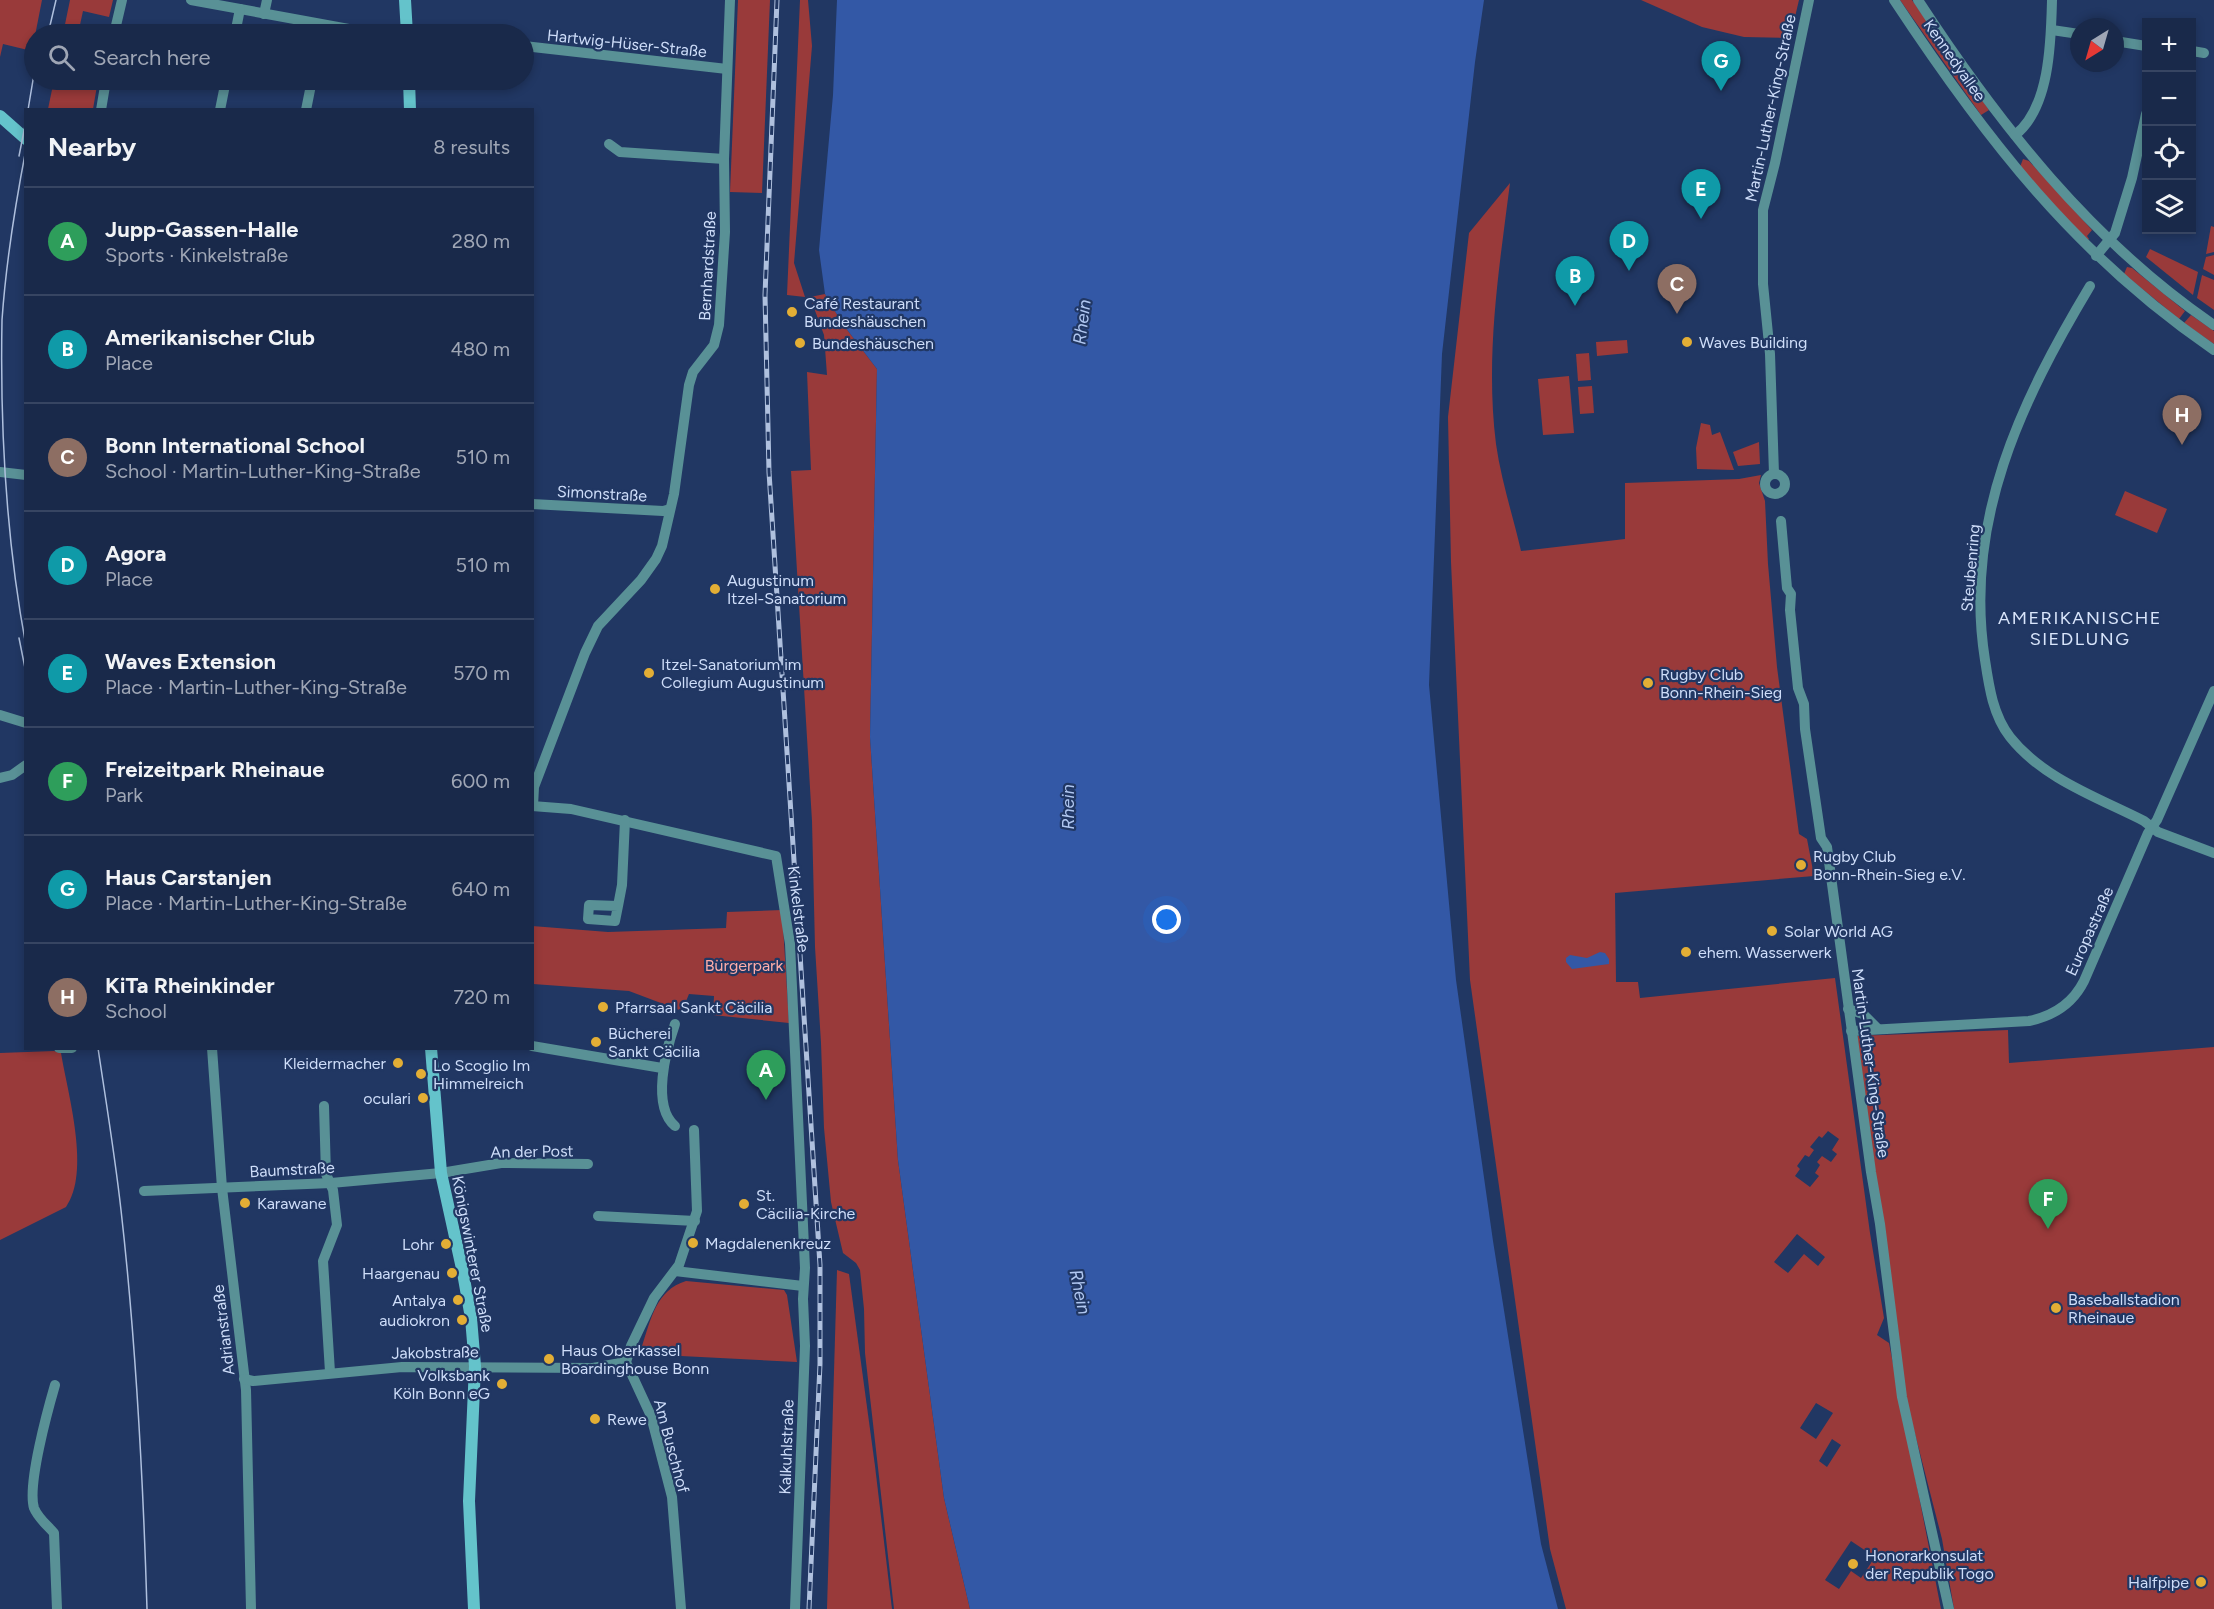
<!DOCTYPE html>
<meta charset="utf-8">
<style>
body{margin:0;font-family:Figtree,sans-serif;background:#263554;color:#f1f3f6}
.controls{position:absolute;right:18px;top:18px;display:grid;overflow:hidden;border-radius:0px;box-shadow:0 3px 9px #0003}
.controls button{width:54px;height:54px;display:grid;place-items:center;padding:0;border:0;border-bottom:2px solid #374562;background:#19294a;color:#f1f3f6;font:30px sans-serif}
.compass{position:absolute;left:2070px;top:18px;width:54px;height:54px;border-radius:50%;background:#19294a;box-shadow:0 3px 9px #0003;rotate:217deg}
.you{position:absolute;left:1167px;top:920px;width:21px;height:21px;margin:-15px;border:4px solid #fff;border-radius:50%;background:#1a73e8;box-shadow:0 0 0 9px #1a73e833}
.badge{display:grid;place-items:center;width:39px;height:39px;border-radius:50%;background:#e3ae35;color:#fff;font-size:20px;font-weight:700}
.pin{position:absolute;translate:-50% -50px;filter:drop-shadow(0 2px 3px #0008)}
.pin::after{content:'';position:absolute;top:32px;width:21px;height:18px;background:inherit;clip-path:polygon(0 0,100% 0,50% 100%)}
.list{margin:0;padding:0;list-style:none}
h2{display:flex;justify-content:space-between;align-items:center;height:78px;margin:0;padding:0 24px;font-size:26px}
h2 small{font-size:20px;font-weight:400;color:#9fa6b5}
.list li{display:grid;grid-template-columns:39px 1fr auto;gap:18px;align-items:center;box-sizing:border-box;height:108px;padding:0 24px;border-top:2px solid #374562}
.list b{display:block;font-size:22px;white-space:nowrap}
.list p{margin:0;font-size:20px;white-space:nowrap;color:#9fa6b5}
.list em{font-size:20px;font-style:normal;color:#9fa6b5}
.icon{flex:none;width:33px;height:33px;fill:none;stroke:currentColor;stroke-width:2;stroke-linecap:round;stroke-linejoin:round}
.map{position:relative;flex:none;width:2214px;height:1609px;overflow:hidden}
.search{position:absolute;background:#19294a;box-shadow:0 3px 9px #0003;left:24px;top:24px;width:510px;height:66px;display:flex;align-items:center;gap:15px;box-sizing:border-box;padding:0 21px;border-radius:33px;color:#9fa6b5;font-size:22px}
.panel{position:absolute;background:#19294a;box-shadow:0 3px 9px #0003;left:24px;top:108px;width:510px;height:942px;border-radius:0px}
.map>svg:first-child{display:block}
.green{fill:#993a3a;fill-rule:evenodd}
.water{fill:#3358a6}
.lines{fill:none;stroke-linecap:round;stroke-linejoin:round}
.minor{stroke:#599196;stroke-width:10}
.secondary{stroke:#64c3cb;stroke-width:12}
.tram{stroke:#afc0de;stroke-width:1.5}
.rail-casing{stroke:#afc0de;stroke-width:5}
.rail{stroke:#213763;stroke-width:3;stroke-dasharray:9;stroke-linecap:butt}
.poi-dot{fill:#e3ae35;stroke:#213763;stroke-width:2}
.labels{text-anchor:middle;stroke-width:4.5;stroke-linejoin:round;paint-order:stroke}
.street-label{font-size:16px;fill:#ceddf9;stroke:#213763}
.poi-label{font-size:16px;fill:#ceddf9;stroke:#213763;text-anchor:start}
.park-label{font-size:16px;fill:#ffada8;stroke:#213763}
.water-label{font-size:18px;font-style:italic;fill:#b0c7f1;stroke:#213763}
.neighbourhood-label{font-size:18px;letter-spacing:1.5px;fill:#d9e5fb;stroke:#213763}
</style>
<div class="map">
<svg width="2214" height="1609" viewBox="0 0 2214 1609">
<rect width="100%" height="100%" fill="#213763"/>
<g class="green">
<polygon points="0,0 42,0 32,51 3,44 0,57"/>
<polygon points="70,0 113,0 109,17 83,11 78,34 63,34"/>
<polygon points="738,0 770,0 762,193 730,192"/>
<polygon points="800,0 808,0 812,46 794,263 805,297 787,295"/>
<polygon points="1641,0 1799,0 1790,38 1744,37 1702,27"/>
<polygon points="1900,0 1912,0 1989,110 1981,115"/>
<polygon points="54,80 98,80 93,109 48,109"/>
<polygon points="2023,159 2029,161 2092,230 2087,236 2089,239 2087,241 2020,167"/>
<path d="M1510,183C1499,269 1485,356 1496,444C1501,480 1513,516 1521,551L1625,539V483L1739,479L1761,475L1759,483L1765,501L1768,564L1777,667L1799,834L1807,839L1814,876L1615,893L1616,982H1638L1640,998L1835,978L1870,1233L1884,1318L1877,1335L1889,1343L1941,1609H1566L1550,1549L1470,980L1451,562L1448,417L1469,233ZM1828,1131L1839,1139L1832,1150L1837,1154L1831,1162L1822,1156L1817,1162L1820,1165L1815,1173L1819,1176L1810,1187L1795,1176L1800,1169L1797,1166L1805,1155L1809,1157L1814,1150L1810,1147L1819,1136L1822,1138ZM1797,1234L1825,1257L1818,1266L1804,1254L1788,1273L1774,1262ZM1816,1403L1833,1413L1816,1439L1800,1428ZM1832,1439L1841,1445L1827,1467L1819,1461ZM1851,1541L1875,1557L1861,1578L1851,1571L1839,1589L1825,1580Z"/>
<polygon points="2211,226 2214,227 2214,252 2206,254"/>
<polygon points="2150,249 2198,272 2193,295 2146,257"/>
<polygon points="2214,255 2214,275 2203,269 2206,257"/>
<polygon points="2127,267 2132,268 2185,311 2179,319 2124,274"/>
<polygon points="2202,275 2214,280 2214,310 2197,298"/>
<polygon points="825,294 842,323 877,369 870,737 898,1160 944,1498 970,1609 894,1609 865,1353 864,1309 860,1270 856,1263 843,1253 831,1202 824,1128 821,1043 815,947 812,821 791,471 811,470 807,372 827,375 824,335 810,297"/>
<polygon points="2191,315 2214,331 2214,344 2184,323"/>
<polygon points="1627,340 1628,353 1597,356 1596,342"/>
<polygon points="1589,353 1591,380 1578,381 1576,354"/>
<polygon points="1569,376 1574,433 1543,435 1538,379"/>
<polygon points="1592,386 1594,413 1580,414 1578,387"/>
<polygon points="1701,423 1710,425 1712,435 1720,432 1734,470 1697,469 1696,448"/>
<polygon points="1759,442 1760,464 1738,466 1733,452"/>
<polygon points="2125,491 2167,509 2157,533 2115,515"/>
<polygon points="782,910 789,1023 713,1015 714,996 689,994 682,1011 629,991 533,984 532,926 608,932 726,928 727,912"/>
<polygon points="2008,1030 2009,1063 2214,1047 2214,1609 1954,1609 1942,1539 1905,1395 1857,1036"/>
<path d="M54,1051L61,1053C68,1095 91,1172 66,1207L0,1240V1053Z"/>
<polygon points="837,1270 849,1274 875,1466 892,1609 827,1609"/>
<path d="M686,1281L784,1290L787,1295L797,1362L642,1354V1346C651,1319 656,1290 686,1281Z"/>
</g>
<g class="water">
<polygon points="837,0 1484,0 1475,62 1442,354 1429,685 1456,980 1493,1241 1541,1544 1558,1609 970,1609 944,1498 898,1160 870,737 877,369 842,323 825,294 819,250 833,95"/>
<polygon points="1600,952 1605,953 1609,959 1609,964 1572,969 1566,962 1566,958 1570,955 1587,958"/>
</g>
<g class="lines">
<g class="minor">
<polyline points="191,0 376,34"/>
<path d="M1894,0C1985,138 2076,256 2214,350"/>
<path d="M1918,0C1999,124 2091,241 2214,325"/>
<polyline points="264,14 267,0"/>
<polyline points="2052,30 2079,34"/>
<polyline points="114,34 122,0"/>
<polyline points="235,34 240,9"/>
<polyline points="2115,41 2146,46"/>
<polyline points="524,46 727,69"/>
<polyline points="2192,51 2204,53"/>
<polyline points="101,110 106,80"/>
<polyline points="220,110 226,80"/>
<polyline points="306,110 312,80"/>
<path d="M2015,135C2050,108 2051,41 2052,0"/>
<polyline points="609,144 620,152 724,159"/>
<polyline points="2096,256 2115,233 2132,178 2146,114"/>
<path d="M2090,286C2021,401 1963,522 1985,660C1989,687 1993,715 2010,737C2043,779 2099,798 2144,821L2158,832L2214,853"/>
<polyline points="0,472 26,475"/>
<polyline points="1774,474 1770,354 1763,284 1763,210 1775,163 1809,0"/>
<circle cx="1775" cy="484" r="10"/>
<polyline points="532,504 663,511 670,509"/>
<polyline points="1781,521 1787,588 1791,594 1790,610 1798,688 1804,704 1805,729 1821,838 1827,847 1871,1172 1880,1224 1902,1397 1949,1609"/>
<polyline points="0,715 26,723"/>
<polyline points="0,778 12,775 26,765"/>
<polyline points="532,806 571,809 776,856 790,944 805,1268 803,1299 805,1346 795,1609"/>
<polyline points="533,806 534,787 585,653 598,626 641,580 656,559 662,546 674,494 689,385 693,372 714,345 719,325 725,232 724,159 730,0"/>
<polyline points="618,906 615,921 588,919 589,905 618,906 622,885 625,820"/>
<polyline points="1848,1009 1863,1014 1878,1029"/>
<path d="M675,1024C666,1050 651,1106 675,1126"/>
<path d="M1851,1031L2029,1021C2053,1016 2073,1003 2084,981L2148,833L2157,820L2214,691"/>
<polyline points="532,1046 662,1068"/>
<polyline points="59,1048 72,1048"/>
<polyline points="212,1048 222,1188 246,1390 251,1609"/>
<polyline points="324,1106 326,1174 333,1190 337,1225 323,1261 330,1372"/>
<polyline points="144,1191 331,1183 441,1173 501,1163 588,1164"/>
<polyline points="598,1216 695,1221"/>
<polyline points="675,1271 803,1286"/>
<polyline points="244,1379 253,1381 402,1367 593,1368 626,1362"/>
<path d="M55,1385C48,1409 27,1485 34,1508C38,1518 47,1525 54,1533L57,1609"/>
<polyline points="681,1609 672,1497 651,1416 626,1362 631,1346 654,1298 679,1265 697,1211 694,1130"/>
</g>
<g class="secondary">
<polyline points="405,0 407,34"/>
<polyline points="409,80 410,110"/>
<polyline points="0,116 26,139"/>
<polyline points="431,1048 441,1173 463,1273 471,1318 475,1366 469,1501 474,1609"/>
</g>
<g class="tram">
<polyline points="48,34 56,0"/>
<polyline points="28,110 34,74"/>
<path d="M26,149C15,206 6,262 2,320C0,428 6,539 26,646"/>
<polyline points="19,156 26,121"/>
<polyline points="19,638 26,673"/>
<path d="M98,1048C106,1102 115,1156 121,1210C136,1342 143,1476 147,1609"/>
</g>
<g class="rail-casing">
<polyline id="rail" points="777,0 765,295 769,472 820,1265 820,1364 809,1609"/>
</g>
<use href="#rail" class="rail"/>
</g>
<g class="poi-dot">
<circle cx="792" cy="312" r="6"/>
<circle cx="1687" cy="342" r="6"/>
<circle cx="800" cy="343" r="6"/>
<circle cx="715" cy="589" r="6"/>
<circle cx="649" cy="673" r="6"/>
<circle cx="1648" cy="683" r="6"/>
<circle cx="1801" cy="865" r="6"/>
<circle cx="1772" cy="931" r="6"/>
<circle cx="1686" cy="952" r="6"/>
<circle cx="603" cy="1007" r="6"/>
<circle cx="596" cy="1042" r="6"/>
<circle cx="398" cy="1063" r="6"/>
<circle cx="421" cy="1074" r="6"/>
<circle cx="423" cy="1098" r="6"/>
<circle cx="245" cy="1203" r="6"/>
<circle cx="744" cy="1204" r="6"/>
<circle cx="693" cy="1243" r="6"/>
<circle cx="446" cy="1244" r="6"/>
<circle cx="452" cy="1273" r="6"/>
<circle cx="458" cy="1300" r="6"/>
<circle cx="2056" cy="1308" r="6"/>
<circle cx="462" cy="1320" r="6"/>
<circle cx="549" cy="1359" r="6"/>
<circle cx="502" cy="1384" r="6"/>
<circle cx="595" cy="1419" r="6"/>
<circle cx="1853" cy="1564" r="6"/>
<circle cx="2201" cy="1582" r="6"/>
</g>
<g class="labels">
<g class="street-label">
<text transform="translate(627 43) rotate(6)" y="6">Hartwig-Hüser-Straße</text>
<text transform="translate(1955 60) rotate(55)" y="6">Kennedyallee</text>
<text transform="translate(1770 108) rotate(-78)" y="6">Martin-Luther-King-Straße</text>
<text transform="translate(707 266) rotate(-87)" y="6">Bernhardstraße</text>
<text transform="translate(602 493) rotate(3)" y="6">Simonstraße</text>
<text transform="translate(1970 568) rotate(-85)" y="6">Steubenring</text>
<text transform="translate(799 909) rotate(83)" y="6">Kinkelstraße</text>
<text transform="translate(2089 931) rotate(-66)" y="6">Europastraße</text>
<text transform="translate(1871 1063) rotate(82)" y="6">Martin-Luther-King-Straße</text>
<text transform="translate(532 1151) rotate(-1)" y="6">An der Post</text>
<text transform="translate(292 1169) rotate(-3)" y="6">Baumstraße</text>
<text transform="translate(473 1254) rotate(79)" y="6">Königswinterer Straße</text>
<text transform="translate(223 1330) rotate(-97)" y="6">Adrianstraße</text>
<text transform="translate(435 1352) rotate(-1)" y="6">Jakobstraße</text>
<text transform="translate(672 1446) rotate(75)" y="6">Am Buschhof</text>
<text transform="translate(786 1447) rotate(-88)" y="6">Kalkuhlstraße</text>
</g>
<g class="poi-label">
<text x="804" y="309">Café Restaurant<tspan x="804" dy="18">Bundeshäuschen</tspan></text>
<text x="1699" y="348">Waves Building</text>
<text x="812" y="349">Bundeshäuschen</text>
<text x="727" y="586">Augustinum<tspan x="727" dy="18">Itzel-Sanatorium</tspan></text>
<text x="661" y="670">Itzel-Sanatorium im<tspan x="661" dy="18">Collegium Augustinum</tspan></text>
<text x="1660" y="680">Rugby Club<tspan x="1660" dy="18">Bonn-Rhein-Sieg</tspan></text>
<text x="1813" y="862">Rugby Club<tspan x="1813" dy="18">Bonn-Rhein-Sieg e.V.</tspan></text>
<text x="1784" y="937">Solar World AG</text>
<text x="1698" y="958">ehem. Wasserwerk</text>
<text x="615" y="1013">Pfarrsaal Sankt Cäcilia</text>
<text x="608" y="1039">Bücherei<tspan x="608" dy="18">Sankt Cäcilia</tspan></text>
<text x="386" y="1069" text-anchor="end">Kleidermacher</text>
<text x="433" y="1071">Lo Scoglio Im<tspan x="433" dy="18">Himmelreich</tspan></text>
<text x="411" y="1104" text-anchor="end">oculari</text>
<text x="756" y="1201">St.<tspan x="756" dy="18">Cäcilia-Kirche</tspan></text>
<text x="257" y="1209">Karawane</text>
<text x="705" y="1249">Magdalenenkreuz</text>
<text x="434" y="1250" text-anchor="end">Lohr</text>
<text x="440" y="1279" text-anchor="end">Haargenau</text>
<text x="2068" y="1305">Baseballstadion<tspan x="2068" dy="18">Rheinaue</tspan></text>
<text x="446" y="1306" text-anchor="end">Antalya</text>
<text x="450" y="1326" text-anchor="end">audiokron</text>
<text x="561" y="1356">Haus Oberkassel<tspan x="561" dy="18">Boardinghouse Bonn</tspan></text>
<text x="490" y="1381" text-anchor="end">Volksbank<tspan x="490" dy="18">Köln Bonn eG</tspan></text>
<text x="607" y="1425">Rewe</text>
<text x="1865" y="1561">Honorarkonsulat<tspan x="1865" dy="18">der Republik Togo</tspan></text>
<text x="2189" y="1588" text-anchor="end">Halfpipe</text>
</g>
<g class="park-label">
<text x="744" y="971">Bürgerpark</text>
</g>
<g class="water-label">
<text transform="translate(1082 322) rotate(-83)" y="6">Rhein</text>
<text transform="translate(1068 807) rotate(-90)" y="6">Rhein</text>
<text transform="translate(1080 1292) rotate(78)" y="6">Rhein</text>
</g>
<g class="neighbourhood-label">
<text x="2080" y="624">AMERIKANISCHE<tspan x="2080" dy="21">SIEDLUNG</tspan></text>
</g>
</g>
</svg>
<div class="controls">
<button>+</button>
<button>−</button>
<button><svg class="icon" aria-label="locate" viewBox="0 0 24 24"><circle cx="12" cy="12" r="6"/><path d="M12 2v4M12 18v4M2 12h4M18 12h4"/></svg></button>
<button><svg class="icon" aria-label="layers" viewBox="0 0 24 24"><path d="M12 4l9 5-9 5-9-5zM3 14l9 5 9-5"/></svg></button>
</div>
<svg class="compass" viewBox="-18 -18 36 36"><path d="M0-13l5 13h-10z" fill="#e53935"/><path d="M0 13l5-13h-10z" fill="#9fa6b5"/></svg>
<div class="you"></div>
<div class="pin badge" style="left:766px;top:1100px;background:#2e9e5b">A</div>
<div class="pin badge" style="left:1575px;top:306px;background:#0f9aa8">B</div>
<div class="pin badge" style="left:1677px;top:314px;background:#8d6e63">C</div>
<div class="pin badge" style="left:1629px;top:271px;background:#0f9aa8">D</div>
<div class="pin badge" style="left:1701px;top:219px;background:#0f9aa8">E</div>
<div class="pin badge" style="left:2048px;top:1229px;background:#2e9e5b">F</div>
<div class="pin badge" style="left:1721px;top:91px;background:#0f9aa8">G</div>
<div class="pin badge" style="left:2182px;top:445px;background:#8d6e63">H</div>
<div class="search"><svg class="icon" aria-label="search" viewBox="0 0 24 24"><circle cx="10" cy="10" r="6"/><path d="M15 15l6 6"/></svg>Search here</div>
<section class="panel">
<h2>Nearby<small>8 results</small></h2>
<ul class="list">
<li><span class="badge" style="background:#2e9e5b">A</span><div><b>Jupp-Gassen-Halle</b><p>Sports · Kinkelstraße</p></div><em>280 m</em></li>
<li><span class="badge" style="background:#0f9aa8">B</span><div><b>Amerikanischer Club</b><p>Place</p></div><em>480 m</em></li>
<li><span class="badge" style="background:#8d6e63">C</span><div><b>Bonn International School</b><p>School · Martin-Luther-King-Straße</p></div><em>510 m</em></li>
<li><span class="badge" style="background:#0f9aa8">D</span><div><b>Agora</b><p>Place</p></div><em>510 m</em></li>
<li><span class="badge" style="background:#0f9aa8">E</span><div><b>Waves Extension</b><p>Place · Martin-Luther-King-Straße</p></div><em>570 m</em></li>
<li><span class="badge" style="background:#2e9e5b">F</span><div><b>Freizeitpark Rheinaue</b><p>Park</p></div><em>600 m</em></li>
<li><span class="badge" style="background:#0f9aa8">G</span><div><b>Haus Carstanjen</b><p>Place · Martin-Luther-King-Straße</p></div><em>640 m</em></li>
<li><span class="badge" style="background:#8d6e63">H</span><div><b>KiTa Rheinkinder</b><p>School</p></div><em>720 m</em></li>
</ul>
</section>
</div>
